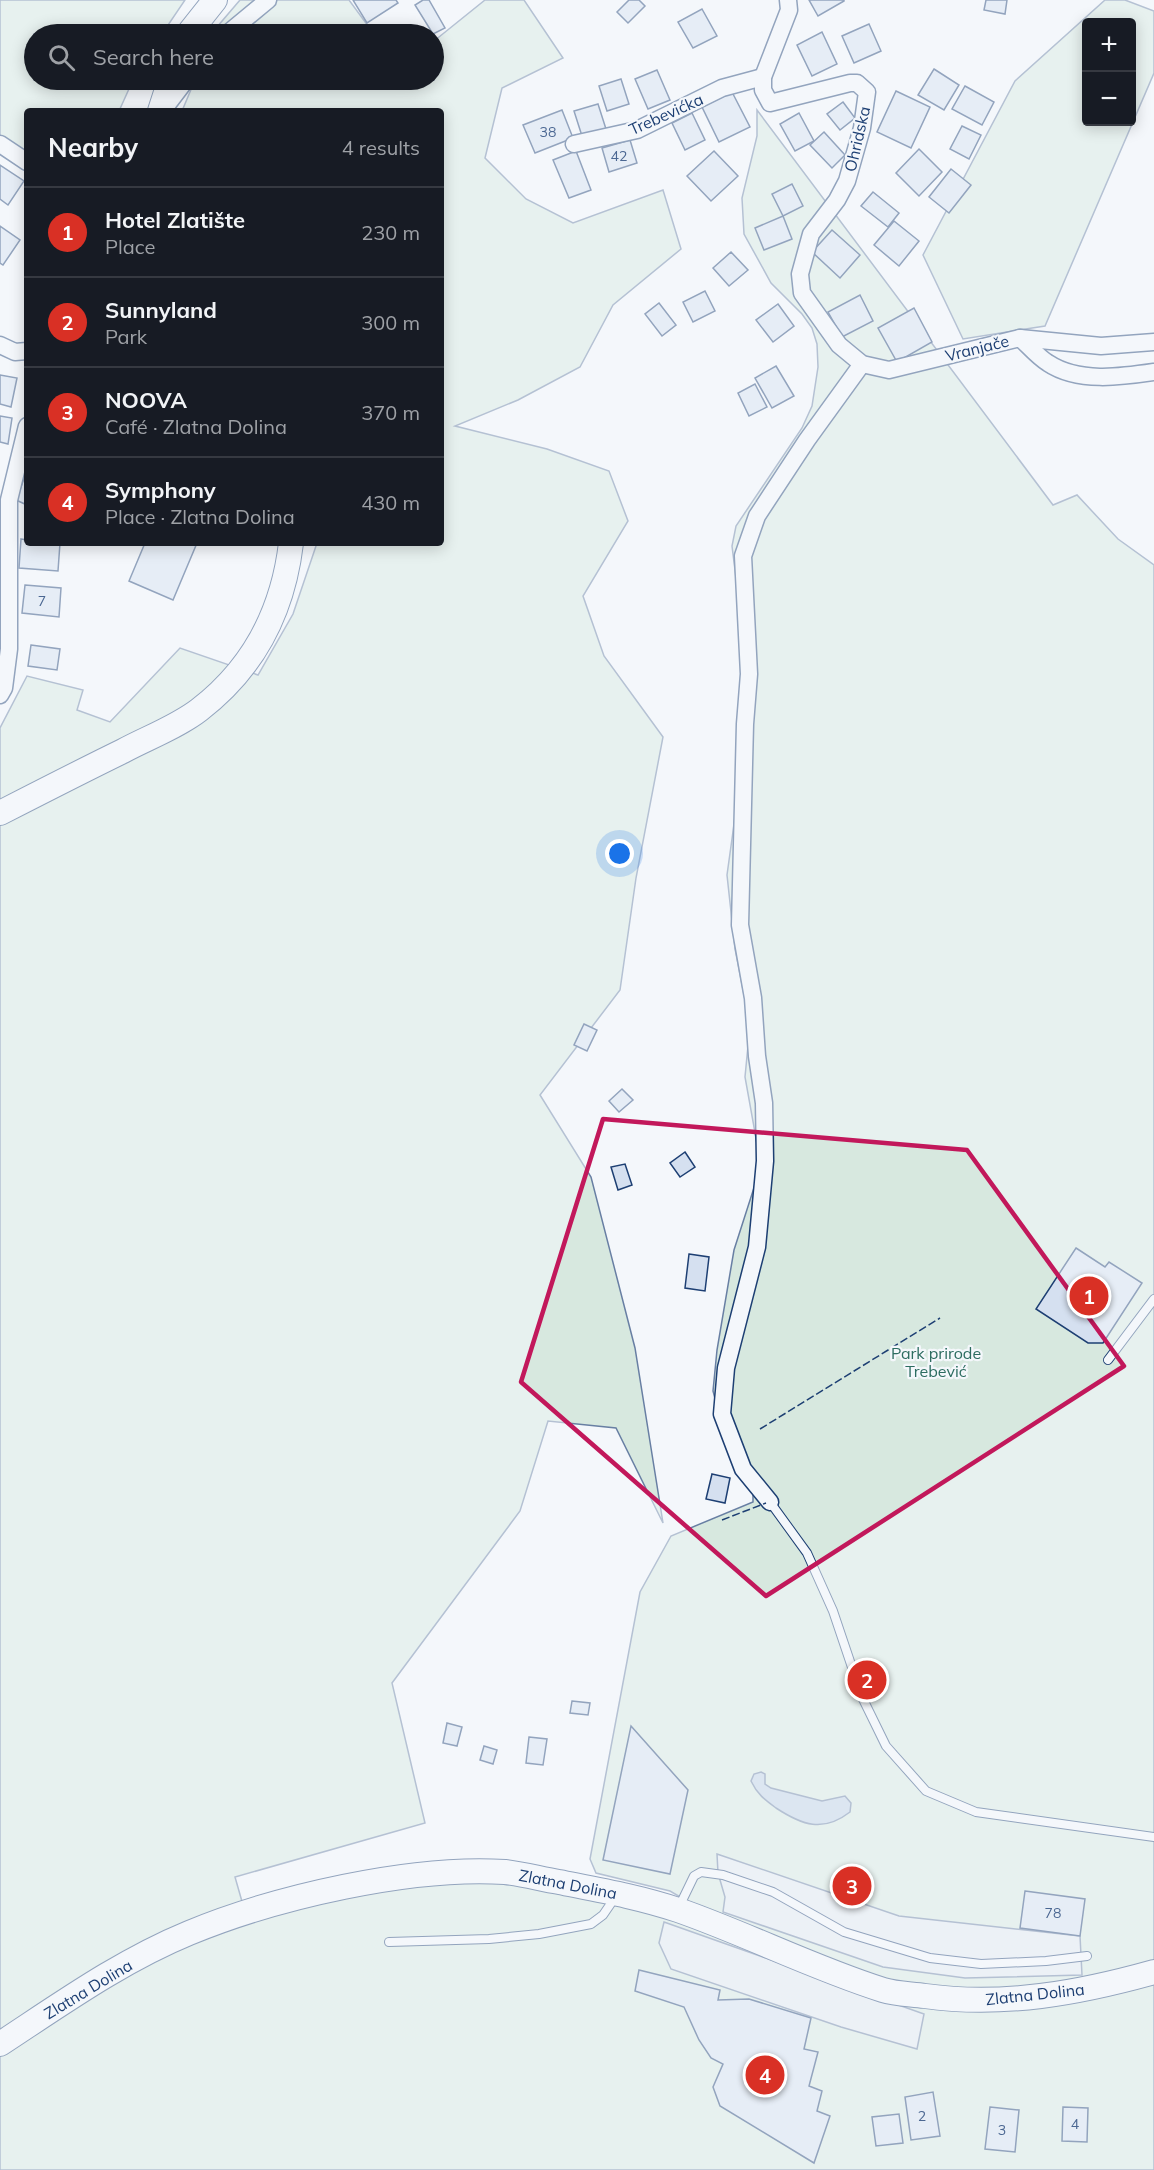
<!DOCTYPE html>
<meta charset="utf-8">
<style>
body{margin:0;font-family:Mulish,sans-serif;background:#242831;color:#f1f3f6}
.controls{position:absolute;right:18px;top:18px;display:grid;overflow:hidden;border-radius:6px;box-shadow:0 3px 15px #0003}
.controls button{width:54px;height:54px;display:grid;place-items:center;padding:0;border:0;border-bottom:2px solid #363941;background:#171b24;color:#f1f3f6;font:30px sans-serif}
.you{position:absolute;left:620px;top:854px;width:21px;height:21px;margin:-15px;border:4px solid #fff;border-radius:50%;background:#1a73e8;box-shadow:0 0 0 9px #1a73e833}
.badge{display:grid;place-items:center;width:39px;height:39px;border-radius:50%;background:#d93025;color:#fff;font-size:20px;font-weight:700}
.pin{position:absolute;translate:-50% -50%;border:3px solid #fff;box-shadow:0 2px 6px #0006}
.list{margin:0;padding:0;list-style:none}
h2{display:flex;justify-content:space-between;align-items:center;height:78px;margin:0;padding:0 24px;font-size:26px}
h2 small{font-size:20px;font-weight:400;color:#9ea1a6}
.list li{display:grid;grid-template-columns:39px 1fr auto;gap:18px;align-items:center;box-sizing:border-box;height:90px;padding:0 24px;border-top:2px solid #363941}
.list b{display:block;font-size:22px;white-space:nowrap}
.list p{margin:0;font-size:20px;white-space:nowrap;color:#9ea1a6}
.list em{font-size:20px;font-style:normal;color:#9ea1a6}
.icon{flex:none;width:33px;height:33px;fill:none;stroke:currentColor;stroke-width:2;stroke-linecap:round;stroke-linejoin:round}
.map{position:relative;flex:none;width:1154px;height:2170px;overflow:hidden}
.search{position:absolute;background:#171b24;box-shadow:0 3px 15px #0003;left:24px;top:24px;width:420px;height:66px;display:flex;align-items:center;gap:15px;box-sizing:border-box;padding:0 21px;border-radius:33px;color:#9ea1a6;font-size:22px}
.panel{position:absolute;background:#171b24;box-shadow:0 3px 15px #0003;left:24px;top:108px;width:420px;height:438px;border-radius:6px}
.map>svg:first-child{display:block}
.green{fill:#d7e8df;stroke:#687fa3;stroke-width:1.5;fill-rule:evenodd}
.parking{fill:#e3e8f0;stroke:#687fa3;stroke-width:1.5}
.water{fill:#bed0e5;stroke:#687fa3;stroke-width:1.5}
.building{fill:#d5e0f0;stroke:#1d3f73;stroke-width:1.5}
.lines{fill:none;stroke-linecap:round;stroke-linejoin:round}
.lane-casing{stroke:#1d3f73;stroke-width:10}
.street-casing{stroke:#1d3f73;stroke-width:19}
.secondary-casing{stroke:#1d3f73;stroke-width:26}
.lane{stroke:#f4f7fb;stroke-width:8}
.street{stroke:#f4f7fb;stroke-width:16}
.secondary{stroke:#f4f7fb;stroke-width:24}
.fence{stroke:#1d3f73;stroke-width:1.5;stroke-dasharray:8 3;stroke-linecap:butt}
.marked{fill:none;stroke:#c2185b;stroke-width:4.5;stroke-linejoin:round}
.labels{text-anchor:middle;stroke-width:4.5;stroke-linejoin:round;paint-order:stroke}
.number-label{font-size:14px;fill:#4b6792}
.street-label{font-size:16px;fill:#1d3f73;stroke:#f4f7fb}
.park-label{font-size:16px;fill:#2c6c60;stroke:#f4f7fb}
</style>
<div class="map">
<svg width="1154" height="2170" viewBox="0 0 1154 2170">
<rect width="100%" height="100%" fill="#f4f7fb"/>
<g class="green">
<polygon points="0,0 185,0 162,34 34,34 34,80 133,80 119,111 27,111 27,153 0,135"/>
<polygon points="240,0 349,0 374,34 214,34 217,27"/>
<polygon points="485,0 524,0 563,58 502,88 485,158 526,199 573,223 663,190 681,249 613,305 580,367 518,400 455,426 547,449 609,471 628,521 583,596 604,656 663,737 636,878 620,990 540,1095 591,1177 635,1348 663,1523 616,1428 548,1421 520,1511 392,1683 425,1823 235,1877 245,1912 285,1900 509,1876 711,1915 670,1891 596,1873 590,1859 640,1592 671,1536 753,1502 753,1485 719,1414 713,1391 717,1350 734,1250 761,1166 745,1077 750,1025 735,949 727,875 735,817 742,696 740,610 732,546 736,526 802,428 812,406 818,367 817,344 812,328 802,314 771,283 744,234 742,198 757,136 757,110 1053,505 1077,495 1118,539 1154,565 1154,2170 0,2170 0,728 27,676 83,690 77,710 110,722 180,648 258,675 293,614 317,543 441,543 441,111 182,111 195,80 434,80 434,41"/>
<path d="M1105,0H1125L1154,11V73L1045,326L963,339L923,255L1015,81ZM1086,22H1132V122H1086Z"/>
</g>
<g class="parking">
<polygon points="717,1854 899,1916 1080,1936 1082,1975 965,1978 883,1967 723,1912 725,1897 718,1873"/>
<polygon points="664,1922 924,2014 917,2049 841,2027 671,1969 659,1943"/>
</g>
<path class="water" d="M761,1772L765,1774V1784L771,1788L822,1801L845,1796L851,1803L850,1812C823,1833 802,1825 776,1808C765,1800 757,1794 751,1781L754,1774Z"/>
<g class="building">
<polygon points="353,0 396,0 398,3 367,23"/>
<polygon points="423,0 429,0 445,28 433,34 415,5"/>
<polygon points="629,0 639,0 645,6 628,23 617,12"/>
<polygon points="809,0 844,0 844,1 818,16"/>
<polygon points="986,0 1007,0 1005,14 984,10"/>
<polygon points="702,9 717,36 693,48 678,22"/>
<polygon points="869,24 881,51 854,63 842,36"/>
<polygon points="822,32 837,64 812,76 797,45"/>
<polygon points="934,69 959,85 944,110 918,95"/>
<polygon points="657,70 670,100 648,109 635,79"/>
<polygon points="621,79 629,104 607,111 599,86"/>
<polygon points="965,86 994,102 982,125 952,109"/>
<polygon points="896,91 930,107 911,148 877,132"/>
<polygon points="732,92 750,127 719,142 702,107"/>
<polygon points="843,102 855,118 840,130 827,114"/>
<polygon points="598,104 606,129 582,136 574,111"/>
<polygon points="562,110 573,138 535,153 523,125"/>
<polygon points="692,113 705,140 685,150 672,123"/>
<polygon points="799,113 814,141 795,151 780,124"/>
<polygon points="962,126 981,135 969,159 950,149"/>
<polygon points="824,132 845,155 832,168 810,145"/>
<polygon points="630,140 637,163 609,172 602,148"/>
<polygon points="919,149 942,172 919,196 896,173"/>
<polygon points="576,151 591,190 569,198 553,160"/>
<polygon points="714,151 738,176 711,201 687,176"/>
<polygon points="0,165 24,181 8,205 0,199"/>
<polygon points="951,169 971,185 949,213 929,197"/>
<polygon points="792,184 803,206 783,216 772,194"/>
<polygon points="873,192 899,213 888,227 861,206"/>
<polygon points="783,216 792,239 764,250 755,228"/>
<polygon points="894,221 919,241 899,266 874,245"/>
<polygon points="0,226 20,240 3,265 0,263"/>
<polygon points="832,230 860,255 840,278 812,252"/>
<polygon points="731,252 748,270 729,286 713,268"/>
<polygon points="705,291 715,311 693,322 683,302"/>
<polygon points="860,295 873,321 842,337 828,312"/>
<polygon points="659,303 676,325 662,336 645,314"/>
<polygon points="778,304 794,326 773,342 756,320"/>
<polygon points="914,308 932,342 897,362 878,328"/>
<polygon points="776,366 794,396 772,408 755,378"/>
<polygon points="0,375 17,378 11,407 0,404"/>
<polygon points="755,384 767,407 749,416 738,393"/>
<polygon points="0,416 12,418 8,444 0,442"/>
<polygon points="25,476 27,477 27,505 16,500"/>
<polygon points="21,539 27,540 27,543 60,543 58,571 19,568"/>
<polygon points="145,543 197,543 173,600 129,581"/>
<polygon points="25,585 61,588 59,617 22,613"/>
<polygon points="31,645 60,649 57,670 28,666"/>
<polygon points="584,1024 597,1030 587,1051 574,1045"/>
<polygon points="622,1089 633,1100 619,1112 609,1101"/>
<polygon points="685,1152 695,1167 680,1177 670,1163"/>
<polygon points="625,1164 632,1185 618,1190 611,1167"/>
<polygon points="1076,1248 1105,1267 1109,1262 1142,1283 1103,1343 1088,1343 1036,1309"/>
<polygon points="689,1254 709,1257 705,1291 685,1288"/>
<polygon points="712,1474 730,1478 725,1503 706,1499"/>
<polygon points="572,1701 590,1703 588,1715 570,1713"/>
<polygon points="447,1723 462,1727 457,1746 443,1743"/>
<polygon points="631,1726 688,1790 670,1874 603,1860"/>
<polygon points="529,1737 547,1739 543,1765 526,1763"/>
<polygon points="484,1746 497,1750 493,1764 480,1760"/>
<polygon points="1025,1891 1085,1899 1080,1936 1020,1928"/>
<polygon points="639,1970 720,1990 718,2000 749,1999 811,2018 804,2049 818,2052 809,2086 822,2091 817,2111 830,2116 814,2163 720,2106 713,2087 723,2064 711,2058 699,2040 684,2007 635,1991"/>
<polygon points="933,2092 940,2136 911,2140 905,2097"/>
<polygon points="990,2107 1019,2110 1015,2152 985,2149"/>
<polygon points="1063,2107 1088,2108 1087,2142 1062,2141"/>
<polygon points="899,2114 903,2143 876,2146 872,2117"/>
</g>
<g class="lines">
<g class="lane-casing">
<g id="lane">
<polyline points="1108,1360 1154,1299"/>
<polyline points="770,1502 807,1553 833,1611 862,1697 886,1746 926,1791 976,1812 1154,1837"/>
<polyline points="679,1907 694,1876 701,1872 723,1875 773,1892 844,1932 930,1958 981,1964 1046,1961 1087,1956"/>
<polyline points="389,1942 489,1939 539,1934 591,1924 603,1915 616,1896"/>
</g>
</g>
<g class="street-casing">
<g id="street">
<path d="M788,0L789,10L763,77V90L770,103L850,83H857L867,92L862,128L847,181L837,200L811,234L800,274L802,293L839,345L862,364L889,370L1020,338C1029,346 1038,357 1048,363C1078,383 1121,377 1154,372"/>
<polyline points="227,34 268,0"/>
<polyline points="167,105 186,80"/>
<polyline points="0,144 27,162"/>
<polyline points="574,144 637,130 722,88 763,77"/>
<polyline points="1020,338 1101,346 1154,342"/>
<polyline points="0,345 15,352 27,351"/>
<polyline points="0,695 4,688 9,649 9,500 27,426"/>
<polyline points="770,1502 743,1469 722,1414 726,1368 757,1247 765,1161 764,1103 757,1056 753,998 740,925 745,724 749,674 743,556 757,516 807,440 862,364"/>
</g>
</g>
<g class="secondary-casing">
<g id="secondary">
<polyline points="188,34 215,0"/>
<polyline points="160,111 170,80"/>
<path d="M0,813C41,792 82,771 123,751C147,738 177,727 199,710C255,667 283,611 291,543"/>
<path d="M0,2044C61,2004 121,1961 189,1933C276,1897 411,1866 505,1872C523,1874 541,1879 559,1882C599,1890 639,1897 678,1910C747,1934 813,1968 883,1990C896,1994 911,1994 925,1996C1003,2007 1079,1993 1154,1972"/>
</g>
</g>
<use href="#lane" class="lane"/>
<use href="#street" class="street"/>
<use href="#secondary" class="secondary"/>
<g class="fence">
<polyline points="760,1429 940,1318"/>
<polyline points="722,1520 766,1503"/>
</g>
</g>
<path d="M0 0H1154V2170H0ZM603,1119L967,1150L1124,1366L766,1596L521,1382Z" fill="#f4f7fb" fill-opacity=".55" fill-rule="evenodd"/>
<path class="marked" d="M603,1119L967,1150L1124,1366L766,1596L521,1382Z"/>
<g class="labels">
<g class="number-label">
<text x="548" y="137">38</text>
<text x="619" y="161">42</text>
<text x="42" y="606">7</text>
<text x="1053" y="1918">78</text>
<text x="922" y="2121">2</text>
<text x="1075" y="2129">4</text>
<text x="1002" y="2135">3</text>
</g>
<g class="street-label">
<text transform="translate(666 114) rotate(-24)" y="6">Trebevićka</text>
<text transform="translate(857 139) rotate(-77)" y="6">Ohridska</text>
<text transform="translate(977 348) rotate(-14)" y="6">Vranjače</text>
<text transform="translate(568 1884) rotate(11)" y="6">Zlatna Dolina</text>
<text transform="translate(88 1989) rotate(-31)" y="6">Zlatna Dolina</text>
<text transform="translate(1035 1994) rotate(-6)" y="6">Zlatna Dolina</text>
</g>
<g class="park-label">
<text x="936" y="1359">Park prirode<tspan x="936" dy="18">Trebević</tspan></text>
</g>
</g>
</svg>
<div class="controls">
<button>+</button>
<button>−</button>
</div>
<div class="you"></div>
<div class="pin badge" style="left:1089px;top:1296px">1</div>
<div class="pin badge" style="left:867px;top:1680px">2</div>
<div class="pin badge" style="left:852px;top:1886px">3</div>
<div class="pin badge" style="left:765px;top:2075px">4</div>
<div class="search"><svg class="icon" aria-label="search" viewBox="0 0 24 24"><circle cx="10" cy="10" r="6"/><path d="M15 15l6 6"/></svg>Search here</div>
<section class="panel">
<h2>Nearby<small>4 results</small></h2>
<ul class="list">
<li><span class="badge">1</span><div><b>Hotel Zlatište</b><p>Place</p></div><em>230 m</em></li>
<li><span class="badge">2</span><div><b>Sunnyland</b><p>Park</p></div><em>300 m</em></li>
<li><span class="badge">3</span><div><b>NOOVA</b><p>Café · Zlatna Dolina</p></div><em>370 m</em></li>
<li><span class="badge">4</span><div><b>Symphony</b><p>Place · Zlatna Dolina</p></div><em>430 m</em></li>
</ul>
</section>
</div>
